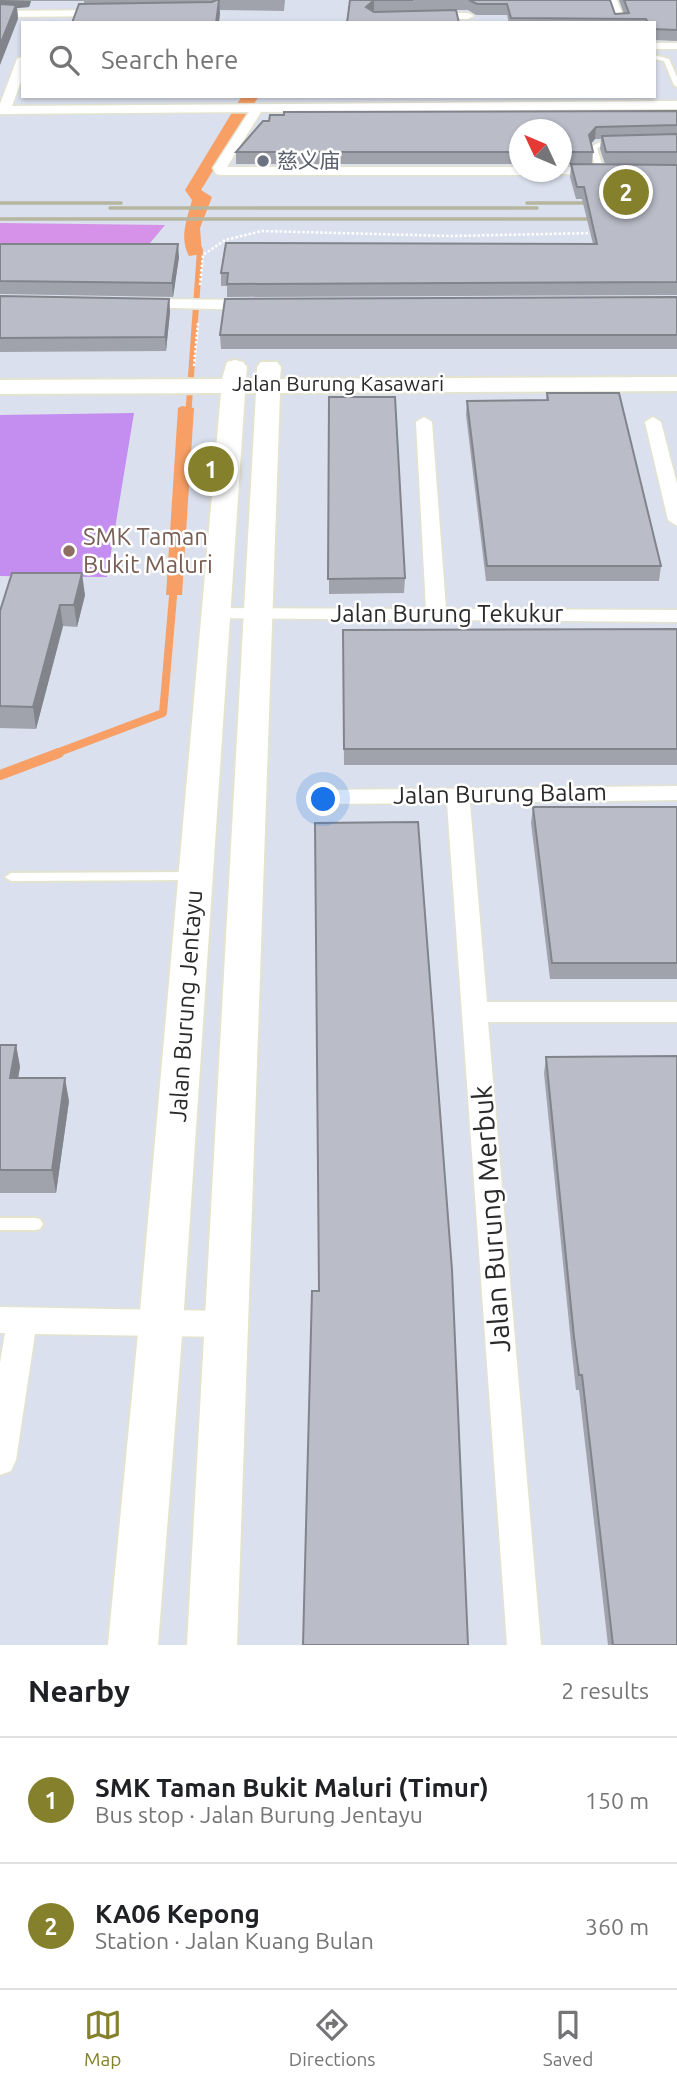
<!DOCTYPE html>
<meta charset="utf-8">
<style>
body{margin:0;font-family:Ubuntu,"Noto Sans SC",sans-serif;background:#f2f2f2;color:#202124}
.compass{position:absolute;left:509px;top:119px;width:63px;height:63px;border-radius:50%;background:#fff;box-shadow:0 2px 5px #0004;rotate:314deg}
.you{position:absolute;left:324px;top:800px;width:24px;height:24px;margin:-18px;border:5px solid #fff;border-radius:50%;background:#1a73e8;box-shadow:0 0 0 10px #1a73e833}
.badge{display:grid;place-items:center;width:46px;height:46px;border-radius:50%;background:#84802c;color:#fff;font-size:23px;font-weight:700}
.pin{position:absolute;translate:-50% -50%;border:4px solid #fff;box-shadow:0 2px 7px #0006}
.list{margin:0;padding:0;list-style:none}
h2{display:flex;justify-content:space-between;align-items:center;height:91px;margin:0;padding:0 28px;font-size:30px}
h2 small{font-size:23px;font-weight:400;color:#757577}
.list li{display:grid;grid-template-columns:46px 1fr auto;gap:21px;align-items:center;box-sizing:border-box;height:126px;padding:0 28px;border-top:2px solid #e0e0e0}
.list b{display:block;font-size:26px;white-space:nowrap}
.list p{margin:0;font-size:23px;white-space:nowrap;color:#757577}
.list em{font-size:23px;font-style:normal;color:#757577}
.icon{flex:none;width:38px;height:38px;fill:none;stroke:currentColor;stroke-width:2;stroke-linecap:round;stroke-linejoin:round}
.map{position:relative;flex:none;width:677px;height:1645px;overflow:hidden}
.search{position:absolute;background:#fff;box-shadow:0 2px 5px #0004;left:21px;right:21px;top:21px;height:77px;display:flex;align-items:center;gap:18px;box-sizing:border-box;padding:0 24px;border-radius:0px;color:#757577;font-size:26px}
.sheet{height:343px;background:#fff}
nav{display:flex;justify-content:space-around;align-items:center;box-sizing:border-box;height:98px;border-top:2px solid #e0e0e0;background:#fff;font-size:19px;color:#757577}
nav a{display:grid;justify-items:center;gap:4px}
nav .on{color:#84802c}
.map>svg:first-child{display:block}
.green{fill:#d692e8}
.pitch{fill:#c48df0}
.water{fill:#f79f65}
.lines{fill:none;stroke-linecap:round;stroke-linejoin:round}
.stream-far2{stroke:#f79f65;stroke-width:6}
.stream-far1{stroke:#f79f65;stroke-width:8}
.stream{stroke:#f79f65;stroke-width:10}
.lane-casing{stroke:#e4e3d0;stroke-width:4}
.street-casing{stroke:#e4e3d0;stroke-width:3}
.secondary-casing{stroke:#e4e3d0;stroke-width:4}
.path{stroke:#fff;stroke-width:2.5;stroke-dasharray:2.5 2;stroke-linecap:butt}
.lane{fill:#fff;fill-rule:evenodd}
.street{fill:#fff;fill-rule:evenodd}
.secondary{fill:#fff;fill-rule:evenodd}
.rail{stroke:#b6b59d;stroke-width:3.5}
.wall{fill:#a0a3ac}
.shaded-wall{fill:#82848c}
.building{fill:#babdc8;stroke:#82848c;stroke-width:2}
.worship-dot{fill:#6b7280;stroke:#fff;stroke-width:2.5}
.education-dot{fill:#8d6e63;stroke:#fff;stroke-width:2.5}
.labels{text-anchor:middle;stroke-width:5;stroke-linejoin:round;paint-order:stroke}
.far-worship-label{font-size:21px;fill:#5b616d;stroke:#fff;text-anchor:start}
.far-street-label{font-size:21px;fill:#2a2a2a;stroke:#fff}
.education-label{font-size:24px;fill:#785e54;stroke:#fff;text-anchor:start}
.street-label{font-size:24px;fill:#2a2a2a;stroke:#fff}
.near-street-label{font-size:28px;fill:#2a2a2a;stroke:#fff}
</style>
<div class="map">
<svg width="677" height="1645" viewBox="0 0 677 1645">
<rect width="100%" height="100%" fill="#dae0ed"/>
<polygon class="green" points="0,223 165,225 145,249 0,250"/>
<polygon class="pitch" points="134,413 107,577 0,576 0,415"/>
<g class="water">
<path d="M242,96H259L201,190L212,197L200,228L202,254L189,256C179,238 187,219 192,200L185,190Z"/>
<polygon points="182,406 194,408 182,595 166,595 178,408"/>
</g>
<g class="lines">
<polyline class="stream-far2" points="188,418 200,250 197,244"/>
<polyline class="stream-far1" points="54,754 163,713 174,585"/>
<polyline class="stream" points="0,775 59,753"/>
<g class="lane-casing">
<g id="lane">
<polygon points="654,55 669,59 677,77 677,87 674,85 664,61 654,59"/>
<path d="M605,140H618L621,142C616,146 605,145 597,148L604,171L600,173L596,171L590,147Z"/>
<polygon points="192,872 198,876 192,880 11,881 5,877 11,873"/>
<polygon points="0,1218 35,1218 40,1219 43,1224 40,1229 35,1230 0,1230"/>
</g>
</g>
<g class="street-casing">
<g id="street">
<polygon points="607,0 617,0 626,23 615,23"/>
<polygon points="0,11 104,10 109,13 104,16 0,17"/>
<polygon points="429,13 468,13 474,16 468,19 425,18 425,14"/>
<rect x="654" y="43" width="23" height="6"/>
<polygon points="23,56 23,76 12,106 677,101 677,109 261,112 227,167 520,167 520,172 526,172 520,175 221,175 216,174 213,168 249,112 0,114 0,104 17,59"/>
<polygon points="562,167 600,167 607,171 600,175 557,174 556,172 562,172"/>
<polygon points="141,299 254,300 262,305 254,310 136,307 133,304 136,301"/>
<polygon points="424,417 432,422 446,609 677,610 677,622 210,618 207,614 210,610 217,608 426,609 416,422"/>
<polygon points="653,417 661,422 677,484 677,526 668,520 645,422"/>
<polygon points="677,786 677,800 470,803 487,1002 677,1002 677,1022 488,1022 541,1645 507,1645 447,803 323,804 315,802 312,797 315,792 323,790"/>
<polygon points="0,1307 226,1311 237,1315 241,1324 237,1333 226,1337 35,1334 16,1460 11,1471 0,1475 0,1363 5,1333 0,1333"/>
</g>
</g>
<g class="secondary-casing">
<polygon id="secondary" points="235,360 243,362 247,367 246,379 257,379 257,367 261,362 277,362 281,367 280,379 677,377 677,391 280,393 237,1645 187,1645 256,393 245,393 183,1323 158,1645 108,1645 139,1323 221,393 0,394 0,380 222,379 227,362"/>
</g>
<g class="path">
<polyline points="200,285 203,255 225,240 262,231 451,236 595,233"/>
<polyline points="194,366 198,323"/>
</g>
<use href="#lane" class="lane"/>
<use href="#street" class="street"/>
<use href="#secondary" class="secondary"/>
<g class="rail">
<polyline points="0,203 121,203"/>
<polyline points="527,203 604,203"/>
<polyline points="110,208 537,208"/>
<polyline points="0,219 607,219"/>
</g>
</g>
<g class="wall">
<polygon points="0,0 285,0 284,11 220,10 220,14 84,4 84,1 31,1 29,7 17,8 18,19"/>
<polygon points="350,0 610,0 615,14 624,14 619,0 677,0 677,41 654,40 654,23 509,23 507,15 476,15 468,10 456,10 347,23"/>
<polygon points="677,111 677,164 605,164 600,149 601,139 595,139 591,144 593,152 592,164 677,165 677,295 227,297 227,286 221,286 221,273 593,244 582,199 576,199 570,177 571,164 562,164 562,130 520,130 520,164 236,164 236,152"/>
<polygon points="0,244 179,257 173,297 0,294"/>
<polygon points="0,296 169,299 170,312 166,351 0,352"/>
<polygon points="677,297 677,349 221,349 220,335"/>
<polygon points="547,393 661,566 659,581 486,581 466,415 467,401 546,400"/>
<polygon points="329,397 405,578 404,593 329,594"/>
<polygon points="85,595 77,627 63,626 36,729 0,728 0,611"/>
<polygon points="677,629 677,765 344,765 343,630"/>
<polygon points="533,807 677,807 677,979 550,979 531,823"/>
<polygon points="0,1045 16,1045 20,1067 18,1078 69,1101 56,1193 0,1193"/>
<polygon points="546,1057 677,1645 608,1645 579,1390 576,1390 572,1353 544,1073"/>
</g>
<g class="shaded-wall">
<polygon points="0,0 31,1 29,7 17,8 18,19 0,65"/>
<polygon points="219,0 220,14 219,23 216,23"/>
<polygon points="374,0 374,11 366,7"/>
<polygon points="596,127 595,139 587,148 589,135"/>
<polygon points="178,244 179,257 173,297 172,283"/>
<polygon points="169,299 170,312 166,351 165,337"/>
<polygon points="82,573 85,595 77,627 74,605"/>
<polygon points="60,605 63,626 36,729 33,707"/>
<polygon points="16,1045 20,1067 14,1101 10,1078"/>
<polygon points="65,1078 69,1101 56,1193 52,1170"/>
</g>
<g class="building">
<polygon points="216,0 219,0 216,23 72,23 79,4 212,2"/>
<polygon points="350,0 413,0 374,0 366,7 374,12 456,10 459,23 347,23"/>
<polygon points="469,0 610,0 615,14 629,13 624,0 677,0 677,30 654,29 654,23 648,23 646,19 511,18 507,4 477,4"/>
<polygon points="0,4 16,5 0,45"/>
<polygon points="677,111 677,125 596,127 589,135 593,152 562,152 562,130 520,130 520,152 236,152 263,121 269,121 270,115 284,115 284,112"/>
<polygon points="677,134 677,152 606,152 602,136"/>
<polygon points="571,164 677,165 677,282 227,284 228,273 221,273 226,243 597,244 584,187 577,187"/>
<polygon points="0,244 178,244 172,283 0,281"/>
<polygon points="0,296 169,299 165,337 0,338"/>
<polygon points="677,297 677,335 220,335 225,299"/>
<polygon points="547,393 619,393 661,566 487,566 467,401 548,400"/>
<polygon points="329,397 395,397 405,578 328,579"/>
<polygon points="12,573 82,573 74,605 60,605 33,707 0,706 0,611"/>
<polygon points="677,629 677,749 344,749 343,630"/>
<polygon points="533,807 677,807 677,963 552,963"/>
<polygon points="418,822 452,1270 468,1645 303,1645 312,1291 319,1291 315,823"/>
<polygon points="0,1045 16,1045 10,1078 65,1078 52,1170 0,1170"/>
<polygon points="677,1056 677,1645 613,1645 582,1375 579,1375 574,1337 546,1057"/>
</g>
<circle class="worship-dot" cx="263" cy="161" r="7"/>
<circle class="education-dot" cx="69" cy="551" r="7"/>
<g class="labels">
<g class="far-worship-label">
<text x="277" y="168">慈义庙</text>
</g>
<g class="far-street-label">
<text x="338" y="391">Jalan Burung Kasawari</text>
</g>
<g class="education-label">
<text x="83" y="545">SMK Taman<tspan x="83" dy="28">Bukit Maluri</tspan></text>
</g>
<g class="street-label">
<text x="447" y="622">Jalan Burung Tekukur</text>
<text transform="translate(500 794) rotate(-1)" y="8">Jalan Burung Balam</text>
<text transform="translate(186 1006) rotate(-86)" y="8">Jalan Burung Jentayu</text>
</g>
<g class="near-street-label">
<text transform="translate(491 1219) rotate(-94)" y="10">Jalan Burung Merbuk</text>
</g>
</g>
</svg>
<svg class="compass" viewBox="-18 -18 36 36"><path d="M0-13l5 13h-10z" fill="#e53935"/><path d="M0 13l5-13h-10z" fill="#757577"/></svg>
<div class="you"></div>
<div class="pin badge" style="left:211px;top:469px">1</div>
<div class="pin badge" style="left:626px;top:192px">2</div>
<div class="search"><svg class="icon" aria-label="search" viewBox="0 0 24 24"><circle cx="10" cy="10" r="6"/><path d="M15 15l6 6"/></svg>Search here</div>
</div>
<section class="sheet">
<h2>Nearby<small>2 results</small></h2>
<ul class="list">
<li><span class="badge">1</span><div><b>SMK Taman Bukit Maluri (Timur)</b><p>Bus stop · Jalan Burung Jentayu</p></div><em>150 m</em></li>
<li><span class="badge">2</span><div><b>KA06 Kepong</b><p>Station · Jalan Kuang Bulan</p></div><em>360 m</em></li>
</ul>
</section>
<nav>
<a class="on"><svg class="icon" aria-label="map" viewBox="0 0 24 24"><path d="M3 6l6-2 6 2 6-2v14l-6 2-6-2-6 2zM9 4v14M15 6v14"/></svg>Map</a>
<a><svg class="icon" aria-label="directions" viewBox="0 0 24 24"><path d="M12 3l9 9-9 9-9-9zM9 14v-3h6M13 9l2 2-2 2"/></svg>Directions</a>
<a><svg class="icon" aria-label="saved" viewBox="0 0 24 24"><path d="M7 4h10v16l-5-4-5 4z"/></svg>Saved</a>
</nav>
